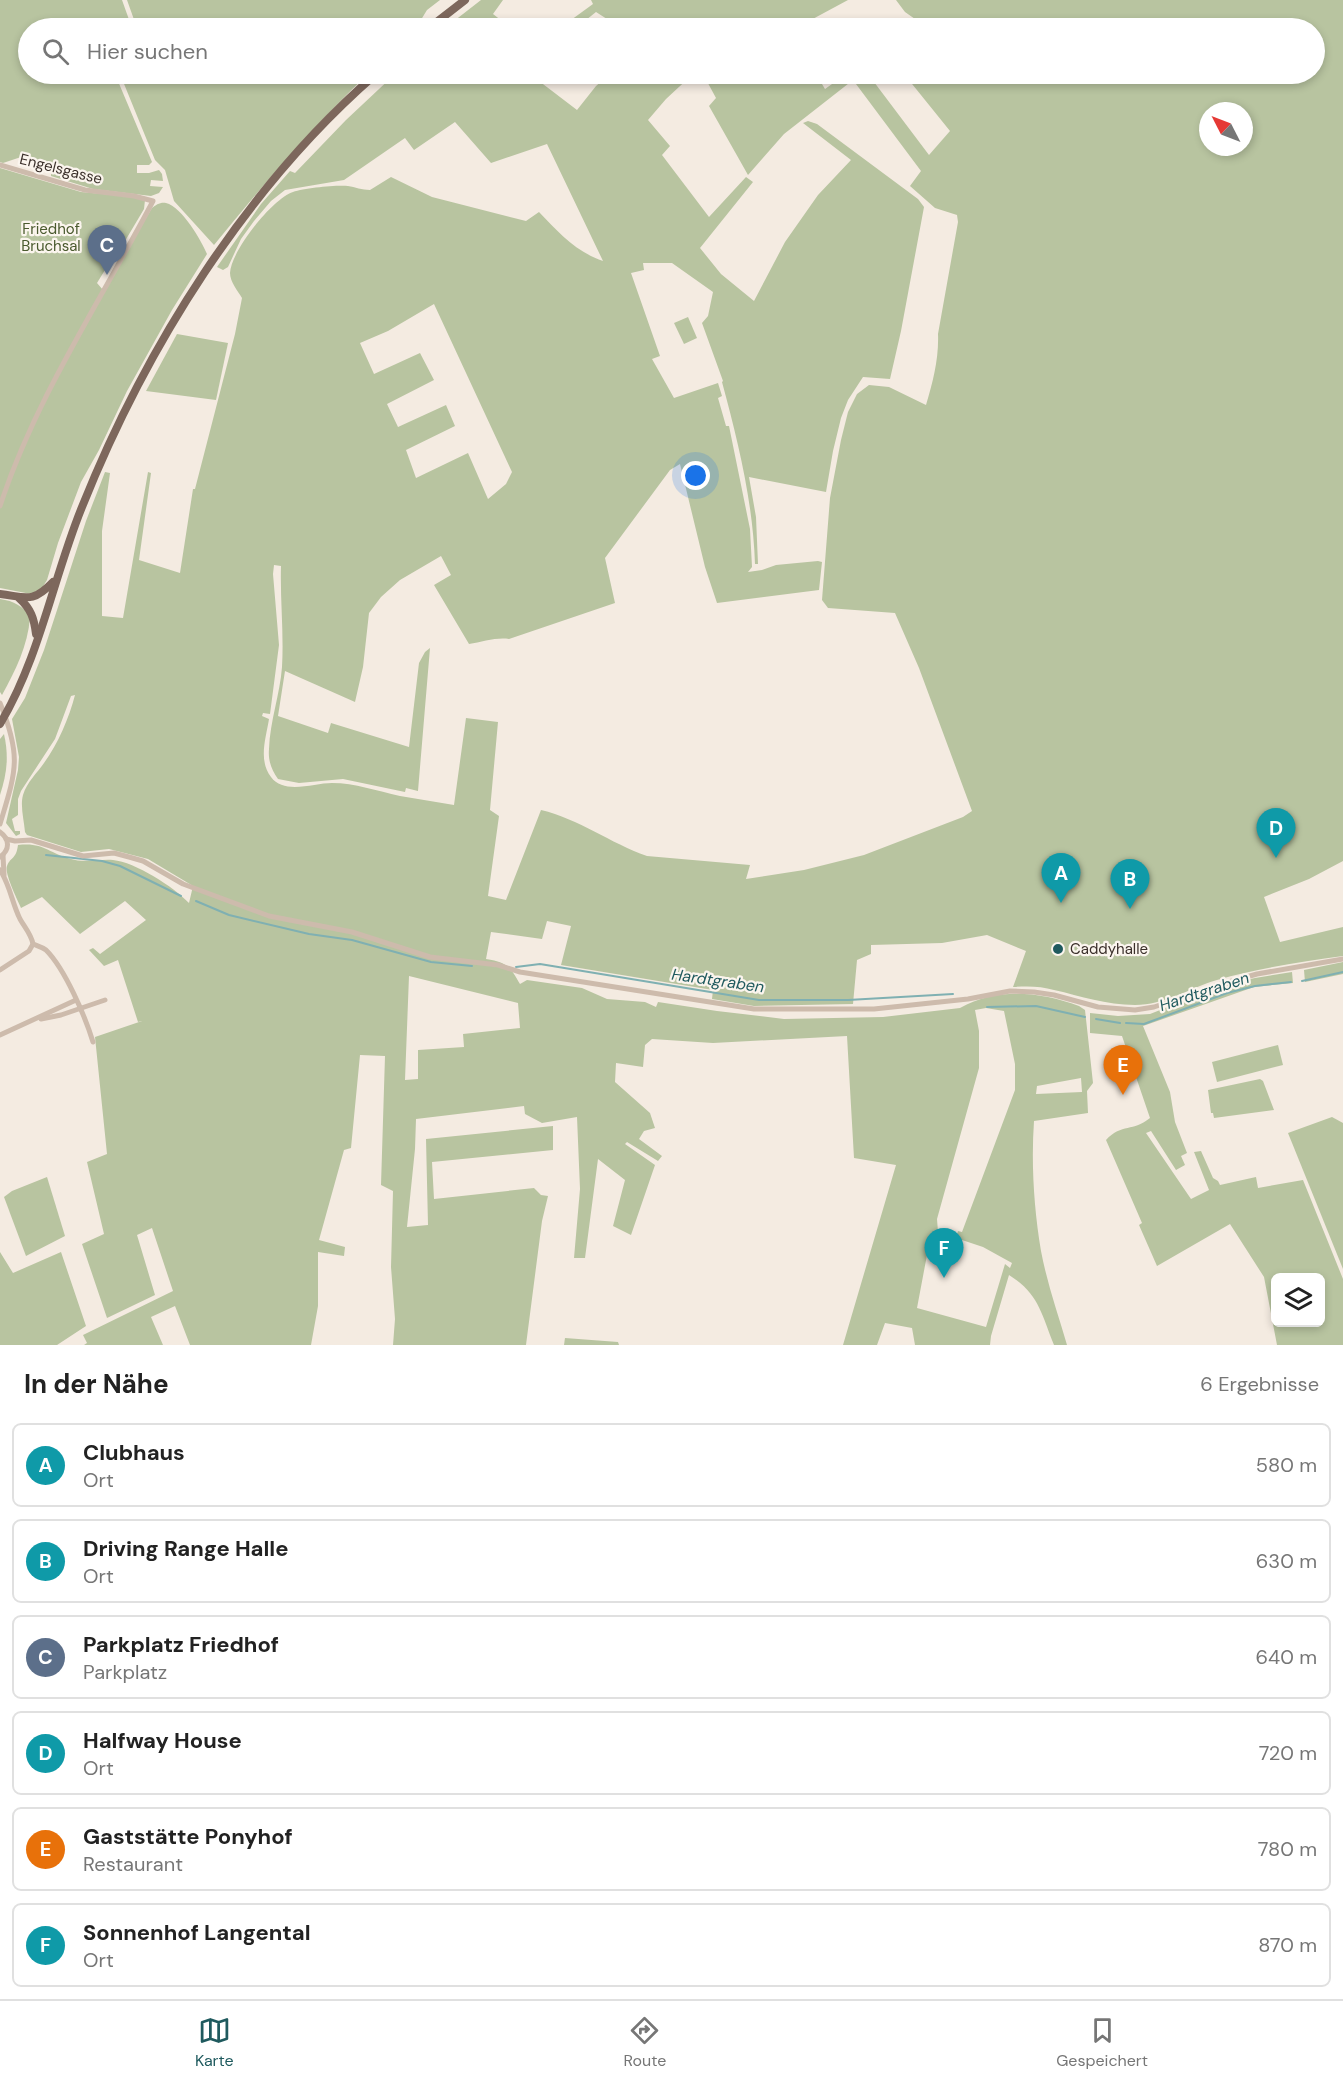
<!DOCTYPE html>
<html lang="de">
<meta charset="utf-8">
<style>
body{margin:0;font-family:"DM Sans",sans-serif;background:#f6f6f6;color:#222}
.controls{position:absolute;right:18px;bottom:18px;display:grid;overflow:hidden;border-radius:9px;box-shadow:0 3px 9px #0003}
.controls button{width:54px;height:54px;display:grid;place-items:center;padding:0;border:0;border-bottom:2px solid #e0e0e0;background:#fff;color:#222;font:30px sans-serif}
.compass{position:absolute;left:1199px;top:102px;width:54px;height:54px;border-radius:50%;background:#fff;box-shadow:0 3px 9px #0003;rotate:312deg}
.you{position:absolute;left:696px;top:476px;width:21px;height:21px;margin:-15px;border:4px solid #fff;border-radius:50%;background:#1a73e8;box-shadow:0 0 0 9px #1a73e833}
.badge{display:grid;place-items:center;width:39px;height:39px;border-radius:50%;background:#1f5a5e;color:#fff;font-size:20px;font-weight:700}
.pin{position:absolute;translate:-50% -50px;filter:drop-shadow(0 2px 3px #0008)}
.pin::after{content:'';position:absolute;top:32px;width:21px;height:18px;background:inherit;clip-path:polygon(0 0,100% 0,50% 100%)}
.list{margin:0;padding:0;list-style:none}
h2{display:flex;justify-content:space-between;align-items:center;height:78px;margin:0;padding:0 24px;font-size:26px}
h2 small{font-size:20px;font-weight:400;color:#767676}
.list li{display:grid;grid-template-columns:39px 1fr auto;gap:18px;align-items:center;box-sizing:border-box;height:84px;margin:0 12px 12px;padding:0 12px;border:2px solid #e0e0e0;border-radius:9px}
.list b{display:block;font-size:22px;white-space:nowrap}
.list p{margin:0;font-size:20px;white-space:nowrap;color:#767676}
.list em{font-size:20px;font-style:normal;color:#767676}
.icon{flex:none;width:33px;height:33px;fill:none;stroke:currentColor;stroke-width:2;stroke-linecap:round;stroke-linejoin:round}
.map{position:relative;flex:none;width:1343px;height:1345px;overflow:hidden}
.search{position:absolute;background:#fff;box-shadow:0 3px 9px #0003;left:18px;right:18px;top:18px;height:66px;display:flex;align-items:center;gap:15px;box-sizing:border-box;padding:0 21px;border-radius:33px;color:#767676;font-size:22px}
.sheet{height:654px;background:#fff}
nav{display:flex;justify-content:space-around;align-items:center;box-sizing:border-box;height:84px;border-top:2px solid #e0e0e0;background:#fff;font-size:16px;color:#767676}
nav a{display:grid;justify-items:center;gap:3px}
nav .on{color:#1f5a5e}
.map>svg:first-child{display:block}
.green{fill:#b8c4a0;fill-rule:evenodd}
.lines{fill:none;stroke-linecap:round;stroke-linejoin:round}
.stream{stroke:#7fb0b2;stroke-width:2}
.minor{stroke:#cdbbac;stroke-width:5}
.primary{stroke:#7d675c;stroke-width:8}
.poi-dot{fill:#1f5a5e;stroke:#fbf5ee;stroke-width:2}
.labels{text-anchor:middle;stroke-width:4.5;stroke-linejoin:round;paint-order:stroke}
.street-label{font-size:15px;fill:#3b302b;stroke:#fbf5ee}
.park-label{font-size:15px;fill:#4a5a2e;stroke:#fbf5ee}
.poi-label{font-size:15px;fill:#3b302b;stroke:#fbf5ee;text-anchor:start}
.water-label{font-size:16px;font-style:italic;fill:#1f5a5e;stroke:#fbf5ee}
</style>
<div class="map">
<svg width="1343" height="1345" viewBox="0 0 1343 1345">
<rect width="100%" height="100%" fill="#f4ebe1"/>
<g class="green">
<polygon points="0,0 122,0 132,28 28,28 28,74 115,74 152,162 149,165 137,165 137,173 149,173 159,170 162,174 163,181 151,180 150,186 163,187 159,193 151,196 93,189 51,176 51,170 24,156 3,163 0,162"/>
<polygon points="127,0 440,0 427,10 416,28 137,28"/>
<polygon points="481,0 503,0 493,14 511,28 445,28"/>
<polygon points="591,0 848,0 796,28 621,28 596,12 586,20 584,28 560,28 593,4"/>
<path d="M896,0H1343V861L1309,879L1264,897L1280,942L1343,927V956C1301,962 1258,968 1217,980C1190,988 1164,1005 1135,1005C1106,1005 1081,996 1054,990C1041,986 1027,986 1013,987L1026,951L987,935L942,943L871,945V954L857,960L853,1004L754,1006L712,999L713,990L561,965L571,926L547,921L542,939L491,932L486,959C506,962 510,966 520,984L527,980L582,988L607,999L645,1002L656,1007L658,1002L717,1011L784,1019L883,1017L960,1008C998,987 1040,992 1079,1006L1085,1010L1093,1083L1087,1091L1088,1113L1034,1121C1031,1164 1034,1209 1041,1251C1047,1283 1058,1314 1067,1345H1054C1041,1313 1039,1294 1009,1275L991,1336L990,1345H915L912,1328L885,1323L877,1345H843L896,1165L854,1158L847,1036L713,1043L652,1039L645,1045L643,1067L616,1063L615,1082L650,1113L655,1128L644,1131L639,1139L662,1156L658,1161L627,1142L625,1144L655,1165L631,1235L613,1226L625,1180L598,1159L585,1258H574L580,1189L577,1117L542,1123L525,1114L524,1106L416,1119L415,1149L407,1227L428,1225L426,1139L553,1126V1150L432,1162L434,1199L534,1188L541,1195L548,1196L542,1221L526,1345H393L395,1319L391,1267L393,1191L381,1185L385,1056L360,1055L351,1148L344,1150L319,1240L345,1247L344,1256L318,1252V1306L311,1345H190L175,1306L151,1317L163,1345H84L87,1343L83,1335L173,1291L152,1228L137,1235L155,1295L107,1318L82,1244L104,1234L87,1162L107,1154L95,1037L142,1021L138,1022L118,960L104,966L89,950L93,948L100,954L146,920L125,901L80,934L42,897L21,908C18,901 4,873 7,866C11,856 16,860 18,845C44,842 48,853 71,859C83,863 99,859 113,860C135,862 174,887 189,903L193,886L148,859L109,849L81,852L27,835L25,832C24,820 20,806 23,795C27,782 37,773 44,763C58,744 69,718 75,695L71,696L55,739L21,791L18,799V815L12,819L15,831H20V834L16,836L6,823L18,770L19,757L12,719L25,698L44,650L86,521L105,472L110,473L102,531V616L123,618L148,472L151,473L139,560L180,573L193,489H195L235,334L242,298C238,291 230,282 230,273C231,251 272,199 293,192C305,188 335,185 348,186C355,187 362,190 370,190L391,177L432,197L526,221L539,212C558,232 576,252 603,261L547,144L491,163L455,122L414,150L405,138L344,180L285,190L271,201L254,221L241,239L228,267L223,270L217,267L261,204L290,171L295,173L346,120L395,74H541L539,81L577,110L596,86L610,74H693L666,99L648,120L670,146L662,155L709,217L746,177L753,182L700,248L721,274L754,301L785,242L818,195L851,160L803,123L808,121L817,124L918,199L924,207L901,331L890,379L863,377L848,400L841,418L833,451L826,492L749,477L756,517L758,564H755C753,502 738,441 722,382L723,381L702,323L708,316L713,292L672,263H643L644,270L631,273L660,356L652,359L674,398L718,383L722,396L718,398L726,426H729L750,529L752,567L748,572L762,570L776,565L818,561L822,562L819,590L717,603L705,567L680,464L670,470L605,558L615,603L509,639C497,637 482,642 469,644L434,585L451,575L441,556L400,580L381,597L369,613L363,667L355,702L285,671L278,716L328,733L331,723L409,747L419,663L425,652L430,648L418,791L406,788L405,792L343,779L299,783L278,779C271,769 268,760 269,749C270,721 280,694 282,667C284,633 280,600 281,566L274,565L273,574L279,645L270,714L263,713L262,716L269,719C266,738 258,760 271,777C284,795 314,783 332,783C355,783 377,791 400,796C418,799 436,802 454,805L466,718L498,722L490,810L499,816L488,896L506,900L541,810C579,819 610,843 647,856L750,865L746,879L804,870L864,855L963,817L972,811L919,668L895,613L828,608L822,600L830,498L841,440L848,412L857,394L869,385L889,387L926,405C933,382 939,358 938,334L958,222L957,215L935,208L910,186L921,171L853,80L784,134L748,175L709,106L716,98L703,74H816L825,89L846,74H868L929,155L950,131L904,74H1314V28H904L915,19L905,12ZM1208,111H1244V147H1208ZM434,304L512,472L506,484L488,499L468,453L416,478L406,450L455,426L446,405L398,427L387,404L434,380L420,353L374,374L360,343L388,331ZM409,976L518,1003L520,1028L463,1034L464,1047L418,1050V1079L405,1080ZM986,1008L1004,1011L1015,1064V1090L962,1232L958,1231L956,1238L983,1247L1012,1263L1010,1268L1005,1264L986,1327L917,1308L930,1239L938,1232L937,1219L979,1068V1031L975,1010ZM1081,1078L1082,1092L1036,1094L1037,1086Z"/>
<path d="M120,74H368C312,127 263,185 214,245L174,201L165,170L155,160Z"/>
<path d="M0,168L81,192L136,197L145,200L144,209L112,263L108,265L97,283L103,290L152,208C156,205 160,202 166,203C182,207 201,240 207,254L172,310L127,391L99,450L81,482L58,543L47,580L42,588L31,594L0,588Z"/>
<polygon points="688,317 697,338 684,344 674,323"/>
<polygon points="177,334 228,343 216,400 146,391"/>
<path d="M0,599C14,601 23,606 30,617C28,646 15,671 2,695L0,692Z"/>
<path d="M4,734C9,757 7,773 0,795V739Z"/>
<polygon points="1343,962 1343,974 1305,982 1304,970"/>
<path d="M1292,972L1293,983L1254,987L1143,1026L1170,1092L1175,1122L1187,1153L1181,1156L1185,1165L1176,1170L1151,1131L1146,1133L1191,1199L1209,1190L1194,1152L1201,1151L1213,1178L1218,1181L1220,1185L1256,1177L1258,1188L1303,1180L1343,1279V1345H1277L1264,1277L1230,1224L1157,1266L1139,1225L1142,1223L1106,1140C1122,1123 1133,1132 1150,1118L1122,1036L1090,1033V1013L1118,1016L1150,1014L1224,985L1255,978ZM1276,1278H1320V1322H1276Z"/>
<polygon points="1278,1045 1283,1065 1217,1082 1212,1062"/>
<polygon points="1260,1079 1263,1081 1274,1110 1214,1118 1213,1113 1211,1113 1208,1090"/>
<polygon points="1332,1117 1343,1123 1343,1269 1288,1133"/>
<polygon points="47,1177 65,1236 26,1256 4,1197 12,1191"/>
<polygon points="0,1252 13,1273 61,1252 86,1326 57,1345 0,1345"/>
<polygon points="565,1338 618,1342 619,1345 564,1345"/>
</g>
<g class="lines">
<g class="stream">
<polyline points="46,855 102,861 120,866 181,896"/>
<polyline points="196,901 229,915 309,934 352,940 431,962 472,966"/>
<polyline points="516,967 540,964 759,1000 848,1000 953,994"/>
<polyline points="1302,981 1343,972"/>
<polyline points="987,1007 1036,1006 1085,1017"/>
<polyline points="1096,1019 1120,1023"/>
<polyline points="1126,1023 1144,1024 1227,993 1255,986 1291,982"/>
</g>
<g class="minor">
<path d="M0,165L85,190L134,196L153,201C100,302 36,397 0,506"/>
<path d="M0,703C22,757 16,771 0,824"/>
<path d="M0,832C10,839 10,850 0,857"/>
<polyline points="6,839 15,841 31,840 83,856 114,853 129,857 143,861 183,884 269,916 352,932 430,957 498,965 520,972 754,1009 874,1009 968,999 1010,991 1034,992 1054,995 1098,1007 1135,1010 1154,1007 1218,985 1257,974 1343,959"/>
<polyline points="3,855 4,875"/>
<path d="M0,870C10,885 12,903 20,919C25,928 31,934 33,944L29,951L0,970"/>
<path d="M33,944C38,946 42,947 46,950C65,969 85,1016 93,1042"/>
<polyline points="41,1019 61,1015 105,1000"/>
<polyline points="0,1035 76,1000"/>
</g>
<g class="primary">
<polyline points="429,28 465,0"/>
<path d="M0,594C26,597 32,604 53,582"/>
<path d="M19,598C31,609 34,618 36,634"/>
<path d="M0,724C40,657 53,578 82,507C146,347 246,187 376,74"/>
</g>
</g>
<circle class="poi-dot" cx="1058" cy="949" r="6"/>
<g class="labels">
<g class="street-label">
<text transform="translate(61 169) rotate(14)" y="5">Engelsgasse</text>
</g>
<g class="park-label">
<text x="51" y="234">Friedhof<tspan x="51" dy="17">Bruchsal</tspan></text>
</g>
<g class="poi-label">
<text x="1070" y="954">Caddyhalle</text>
</g>
<g class="water-label">
<text transform="translate(718 980) rotate(8)" y="6">Hardtgraben</text>
<text transform="translate(1204 991) rotate(-18)" y="6">Hardtgraben</text>
</g>
</g>
</svg>
<div class="controls">
<button><svg class="icon" aria-label="layers" viewBox="0 0 24 24"><path d="M12 4l9 5-9 5-9-5zM3 14l9 5 9-5"/></svg></button>
</div>
<svg class="compass" viewBox="-18 -18 36 36"><path d="M0-13l5 13h-10z" fill="#e53935"/><path d="M0 13l5-13h-10z" fill="#767676"/></svg>
<div class="you"></div>
<div class="pin badge" style="left:1061px;top:903px;background:#0f9aa8">A</div>
<div class="pin badge" style="left:1130px;top:909px;background:#0f9aa8">B</div>
<div class="pin badge" style="left:107px;top:275px;background:#5c6f8a">C</div>
<div class="pin badge" style="left:1276px;top:858px;background:#0f9aa8">D</div>
<div class="pin badge" style="left:1123px;top:1095px;background:#e8710a">E</div>
<div class="pin badge" style="left:944px;top:1278px;background:#0f9aa8">F</div>
<div class="search"><svg class="icon" aria-label="search" viewBox="0 0 24 24"><circle cx="10" cy="10" r="6"/><path d="M15 15l6 6"/></svg>Hier suchen</div>
</div>
<section class="sheet">
<h2>In der Nähe<small>6 Ergebnisse</small></h2>
<ul class="list">
<li><span class="badge" style="background:#0f9aa8">A</span><div><b>Clubhaus</b><p>Ort</p></div><em>580 m</em></li>
<li><span class="badge" style="background:#0f9aa8">B</span><div><b>Driving Range Halle</b><p>Ort</p></div><em>630 m</em></li>
<li><span class="badge" style="background:#5c6f8a">C</span><div><b>Parkplatz Friedhof</b><p>Parkplatz</p></div><em>640 m</em></li>
<li><span class="badge" style="background:#0f9aa8">D</span><div><b>Halfway House</b><p>Ort</p></div><em>720 m</em></li>
<li><span class="badge" style="background:#e8710a">E</span><div><b>Gaststätte Ponyhof</b><p>Restaurant</p></div><em>780 m</em></li>
<li><span class="badge" style="background:#0f9aa8">F</span><div><b>Sonnenhof Langental</b><p>Ort</p></div><em>870 m</em></li>
</ul>
</section>
<nav>
<a class="on"><svg class="icon" aria-label="map" viewBox="0 0 24 24"><path d="M3 6l6-2 6 2 6-2v14l-6 2-6-2-6 2zM9 4v14M15 6v14"/></svg>Karte</a>
<a><svg class="icon" aria-label="directions" viewBox="0 0 24 24"><path d="M12 3l9 9-9 9-9-9zM9 14v-3h6M13 9l2 2-2 2"/></svg>Route</a>
<a><svg class="icon" aria-label="saved" viewBox="0 0 24 24"><path d="M7 4h10v16l-5-4-5 4z"/></svg>Gespeichert</a>
</nav>
